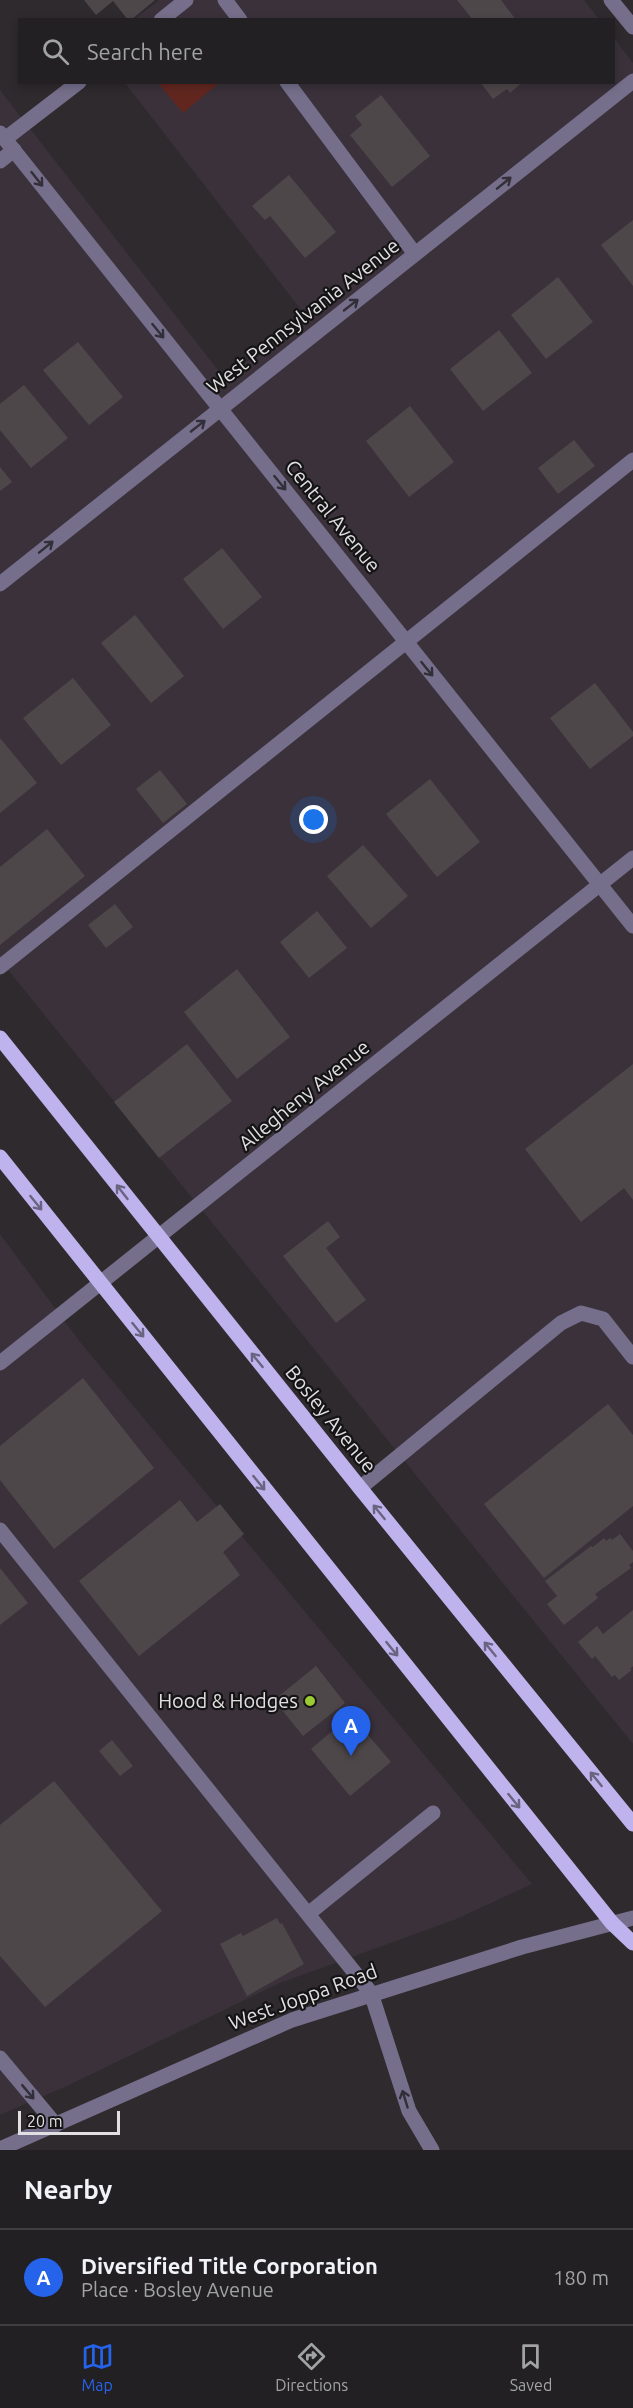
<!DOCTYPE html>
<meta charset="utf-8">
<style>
body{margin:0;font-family:Ubuntu,sans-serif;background:#2e2d2f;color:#f1f3f6}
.scale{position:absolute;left:18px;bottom:15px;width:102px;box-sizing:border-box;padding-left:6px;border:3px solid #e2dfe2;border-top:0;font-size:16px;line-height:21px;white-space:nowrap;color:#e2dfe2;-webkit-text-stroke:4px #151415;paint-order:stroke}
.you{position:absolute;left:314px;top:820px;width:21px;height:21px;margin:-15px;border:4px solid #fff;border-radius:50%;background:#1a73e8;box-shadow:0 0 0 9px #1a73e833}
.badge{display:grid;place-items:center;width:39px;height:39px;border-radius:50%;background:#2563eb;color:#fff;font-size:20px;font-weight:700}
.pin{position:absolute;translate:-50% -50px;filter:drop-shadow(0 2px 3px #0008)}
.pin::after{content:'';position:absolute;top:32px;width:21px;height:18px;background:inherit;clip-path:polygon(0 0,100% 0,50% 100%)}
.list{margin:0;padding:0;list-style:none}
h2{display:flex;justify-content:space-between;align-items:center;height:78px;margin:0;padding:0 24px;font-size:26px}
h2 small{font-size:20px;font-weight:400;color:#a2a3a5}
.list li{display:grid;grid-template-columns:39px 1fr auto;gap:18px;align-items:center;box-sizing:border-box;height:96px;padding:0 24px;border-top:2px solid #3f3e40}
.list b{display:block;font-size:22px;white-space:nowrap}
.list p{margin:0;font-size:20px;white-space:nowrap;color:#a2a3a5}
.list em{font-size:20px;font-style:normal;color:#a2a3a5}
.icon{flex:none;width:33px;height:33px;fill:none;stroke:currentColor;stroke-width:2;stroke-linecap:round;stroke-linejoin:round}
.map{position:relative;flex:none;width:633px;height:2150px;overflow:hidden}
.search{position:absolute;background:#222022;box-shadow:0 3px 9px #0003;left:18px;right:18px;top:18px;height:66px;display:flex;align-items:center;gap:15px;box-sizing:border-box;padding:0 21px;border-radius:0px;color:#a2a3a5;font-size:22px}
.sheet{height:174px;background:#222022}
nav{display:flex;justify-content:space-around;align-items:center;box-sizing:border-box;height:84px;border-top:2px solid #3f3e40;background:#222022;font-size:16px;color:#a2a3a5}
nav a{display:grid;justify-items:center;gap:3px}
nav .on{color:#2563eb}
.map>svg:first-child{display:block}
.built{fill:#3a313a}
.green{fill:#61271f}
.building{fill:#4d4749}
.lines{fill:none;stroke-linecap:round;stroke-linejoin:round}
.minor{stroke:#756f8b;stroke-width:15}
.major{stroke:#beb3ec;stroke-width:15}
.oneway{stroke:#322f38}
.oneway2{stroke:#6a6480}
.poi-dot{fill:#9acb34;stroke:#151415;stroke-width:2}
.labels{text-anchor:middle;stroke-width:4.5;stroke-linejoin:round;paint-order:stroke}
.street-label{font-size:20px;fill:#e2dfe2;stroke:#151415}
.poi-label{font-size:20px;fill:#e2dfe2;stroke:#151415;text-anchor:end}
</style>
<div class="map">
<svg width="633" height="2150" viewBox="0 0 633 2150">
<rect width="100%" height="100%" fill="#2e2a2e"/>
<g class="built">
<polygon points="159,0 584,0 599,19 133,20"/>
<polygon points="614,38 633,63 633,1744 0,960 0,90 225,379 305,315 125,83 614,82"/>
<polygon points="0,1234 81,1343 532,1884 454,1920 280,1983 67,2086 0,2115"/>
</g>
<polygon class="green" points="158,83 219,83 183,113"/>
<g class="building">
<polygon points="84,0 155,0 131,20 128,20 113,1 96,15"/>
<polygon points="457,0 501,0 516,20 473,20"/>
<polygon points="480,82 523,82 510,93 507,89 493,99"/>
<polygon points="381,95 430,156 392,187 350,135 362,125 355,116"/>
<polygon points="289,175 336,232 305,258 270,216 265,220 252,206"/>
<polygon points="633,220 633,286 601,245"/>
<polygon points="558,277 593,322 546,359 511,315"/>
<polygon points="499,330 532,373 483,411 450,369"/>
<polygon points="78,342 123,397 89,425 43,370"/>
<polygon points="24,385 68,438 31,468 0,430 0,404"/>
<polygon points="410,406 454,462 409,497 366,441"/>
<polygon points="574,440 595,466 558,494 538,468"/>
<polygon points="0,467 12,482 0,491"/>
<polygon points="222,548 262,597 223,629 183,579"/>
<polygon points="135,615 184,676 151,703 101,643"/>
<polygon points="73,678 111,725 61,765 23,718"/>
<polygon points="595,683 633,732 633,736 590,769 550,718"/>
<polygon points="0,738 37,783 0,813"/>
<polygon points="160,770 187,804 163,823 136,789"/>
<polygon points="430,779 480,842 437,877 386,814"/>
<polygon points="47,829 85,876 0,945 0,867"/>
<polygon points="363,845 408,896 371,928 327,876"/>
<polygon points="115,904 133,927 106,948 88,925"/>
<polygon points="317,911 347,948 309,978 280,942"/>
<polygon points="237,969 290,1037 237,1079 184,1012"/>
<polygon points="187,1044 232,1101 159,1158 114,1102"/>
<polygon points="633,1064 633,1200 624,1188 581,1222 525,1149"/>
<polygon points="328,1221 340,1237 326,1248 366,1300 336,1323 283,1256"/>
<polygon points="83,1378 154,1468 54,1549 0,1480 0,1446"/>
<polygon points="608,1404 633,1435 633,1506 544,1578 484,1504"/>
<polygon points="180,1500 197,1522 220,1504 244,1534 223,1552 240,1575 139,1656 79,1581"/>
<polygon points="620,1534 633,1551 633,1562 629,1565 631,1568 595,1594 598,1598 564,1625 547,1604 557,1596 545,1581 591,1546 593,1547 604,1538 606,1541 610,1538 612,1540"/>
<polygon points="0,1568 28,1603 0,1625"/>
<polygon points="633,1610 633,1666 630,1669 632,1670 619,1680 615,1675 612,1677 595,1656 592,1659 578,1642 597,1626 603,1634"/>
<polygon points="316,1666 345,1703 303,1736 274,1700"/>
<polygon points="351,1715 391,1762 350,1796 311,1749"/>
<polygon points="112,1740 133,1766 120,1776 99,1751"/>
<polygon points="54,1781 162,1911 45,2007 0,1956 0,1825"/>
<polygon points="277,1918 280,1924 282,1923 304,1964 247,1996 220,1944 241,1933 243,1936"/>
</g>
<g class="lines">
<g class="minor">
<polyline points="225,0 240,20"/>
<polyline points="611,0 633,27"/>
<polyline points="161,20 186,0"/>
<polyline points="287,82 415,254"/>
<polyline points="0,133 633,926"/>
<polyline points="5,139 79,82"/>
<polyline points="0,161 14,150"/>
<polyline points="0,584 633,81"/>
<polyline points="0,967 633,460"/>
<polyline points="0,1363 633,858"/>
<polyline points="360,1488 561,1323 581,1313 603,1319 633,1357"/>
<polyline points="0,1530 371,1993 409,2111 432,2150"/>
<polyline points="308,1914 433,1813"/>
<polyline points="0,2058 56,2125"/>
<polyline points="0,2149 292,2020 522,1947 633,1918"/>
</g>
<g class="major">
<polyline points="0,1038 360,1488 633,1824"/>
<polyline points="0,1157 612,1923 633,1943"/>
</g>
</g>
<defs><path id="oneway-shaft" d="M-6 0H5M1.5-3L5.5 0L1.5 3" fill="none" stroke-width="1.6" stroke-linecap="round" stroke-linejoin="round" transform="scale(1.5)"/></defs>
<g class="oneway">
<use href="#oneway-shaft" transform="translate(37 179) rotate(52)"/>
<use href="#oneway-shaft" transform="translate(504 183) rotate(-39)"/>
<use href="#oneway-shaft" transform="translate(351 305) rotate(-38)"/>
<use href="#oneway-shaft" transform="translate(158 331) rotate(51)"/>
<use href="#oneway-shaft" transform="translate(198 426) rotate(-38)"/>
<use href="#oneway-shaft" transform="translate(280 483) rotate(51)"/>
<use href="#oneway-shaft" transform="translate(46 547) rotate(-39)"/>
<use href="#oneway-shaft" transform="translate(427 669) rotate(51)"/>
<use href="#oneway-shaft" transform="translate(28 2092) rotate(50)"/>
<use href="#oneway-shaft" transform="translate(405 2099) rotate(-107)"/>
</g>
<g class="oneway2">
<use href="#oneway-shaft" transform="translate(122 1192) rotate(-128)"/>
<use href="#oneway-shaft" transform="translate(36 1203) rotate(51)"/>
<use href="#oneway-shaft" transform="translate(138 1330) rotate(51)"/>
<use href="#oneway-shaft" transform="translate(257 1360) rotate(-129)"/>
<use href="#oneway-shaft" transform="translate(259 1483) rotate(51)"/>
<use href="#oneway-shaft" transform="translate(379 1512) rotate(-129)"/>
<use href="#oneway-shaft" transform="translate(392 1649) rotate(51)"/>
<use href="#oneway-shaft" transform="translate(490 1649) rotate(-129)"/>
<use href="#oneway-shaft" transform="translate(596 1779) rotate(-129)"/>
<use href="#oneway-shaft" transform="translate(514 1801) rotate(51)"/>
</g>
<circle class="poi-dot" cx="310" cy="1701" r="6"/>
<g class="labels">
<g class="street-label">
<text transform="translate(303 316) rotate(-38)" y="7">West Pennsylvania Avenue</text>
<text transform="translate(333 516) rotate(51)" y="7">Central Avenue</text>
<text transform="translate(304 1095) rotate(-39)" y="7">Allegheny Avenue</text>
<text transform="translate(331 1419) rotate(51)" y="7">Bosley Avenue</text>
<text transform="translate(303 1997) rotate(-20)" y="7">West Joppa Road</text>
</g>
<g class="poi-label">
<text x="298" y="1708">Hood &amp; Hodges</text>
</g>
</g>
</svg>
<div class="scale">20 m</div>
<div class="you"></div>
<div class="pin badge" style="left:351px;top:1756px">A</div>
<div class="search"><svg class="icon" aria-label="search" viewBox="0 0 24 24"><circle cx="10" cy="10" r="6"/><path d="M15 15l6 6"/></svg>Search here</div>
</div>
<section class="sheet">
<h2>Nearby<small></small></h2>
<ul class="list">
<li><span class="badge">A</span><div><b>Diversified Title Corporation</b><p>Place · Bosley Avenue</p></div><em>180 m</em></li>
</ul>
</section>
<nav>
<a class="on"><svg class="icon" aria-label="map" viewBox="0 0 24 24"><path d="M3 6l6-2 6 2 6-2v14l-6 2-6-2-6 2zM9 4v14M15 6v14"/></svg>Map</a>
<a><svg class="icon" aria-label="directions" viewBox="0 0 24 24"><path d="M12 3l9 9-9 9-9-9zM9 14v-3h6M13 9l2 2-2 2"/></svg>Directions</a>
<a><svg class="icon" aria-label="saved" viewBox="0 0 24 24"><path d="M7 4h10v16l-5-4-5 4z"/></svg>Saved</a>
</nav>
